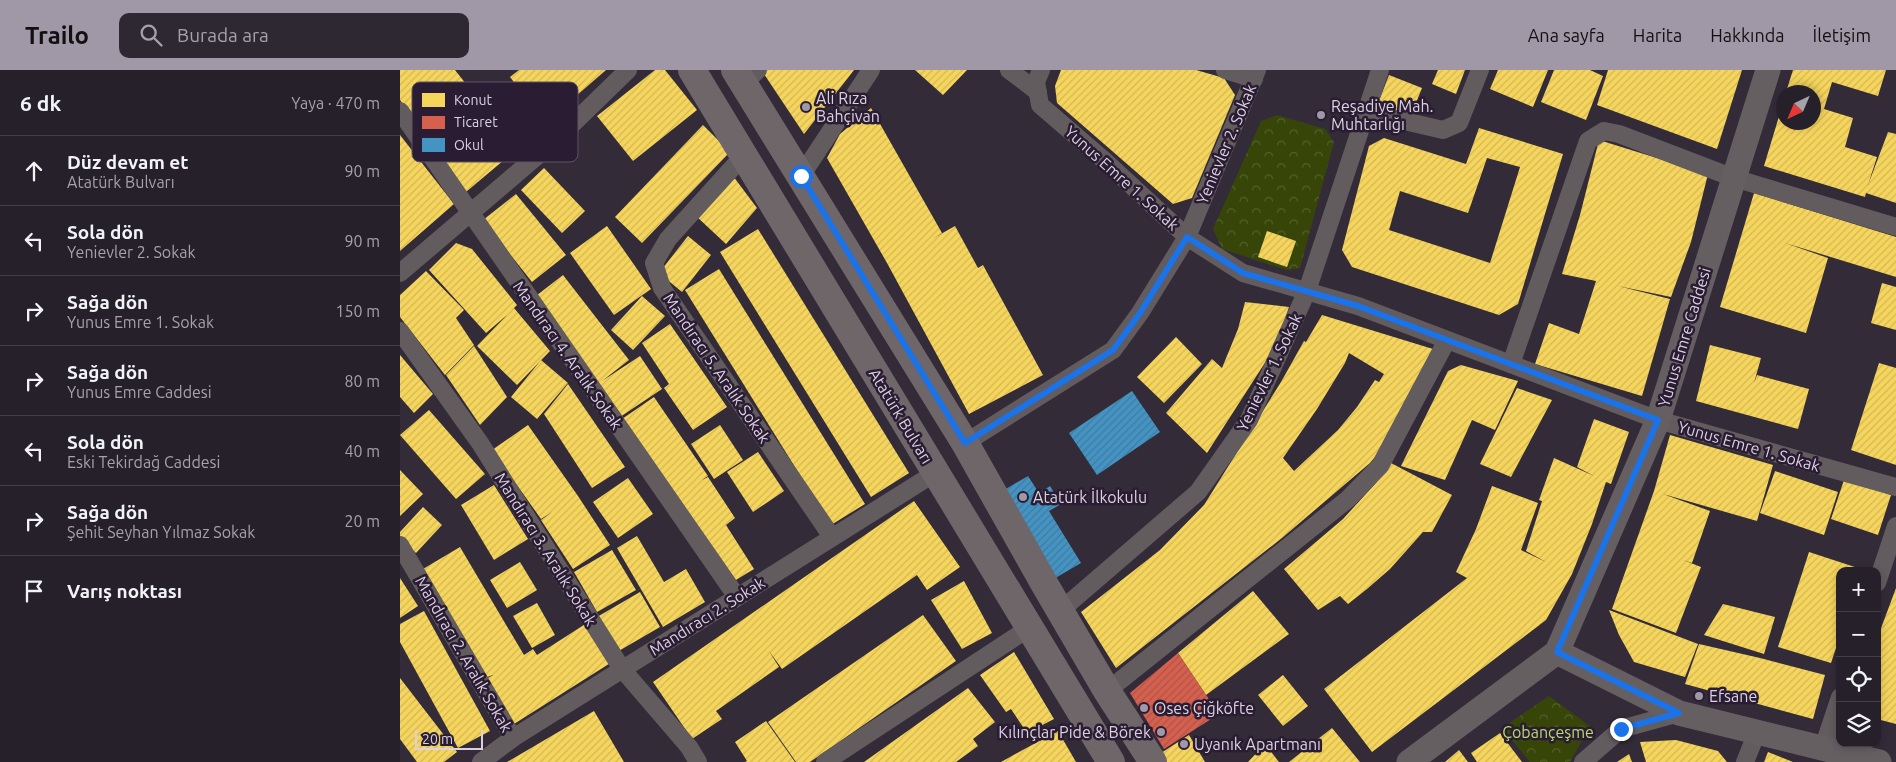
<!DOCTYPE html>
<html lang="tr">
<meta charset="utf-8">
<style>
body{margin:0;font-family:Ubuntu,sans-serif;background:#2e2832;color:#f1f3f6}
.controls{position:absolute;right:15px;bottom:15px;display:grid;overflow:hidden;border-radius:10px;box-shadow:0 2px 8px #0003}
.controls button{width:45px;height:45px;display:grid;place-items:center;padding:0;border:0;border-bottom:1px solid #423e47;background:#26202a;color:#f1f3f6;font:25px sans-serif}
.compass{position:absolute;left:1376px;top:15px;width:45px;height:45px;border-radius:50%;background:#26202a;box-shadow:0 2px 8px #0003;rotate:224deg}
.scale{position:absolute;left:15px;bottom:12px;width:68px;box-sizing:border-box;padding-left:5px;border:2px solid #dbd2e1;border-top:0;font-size:14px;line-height:18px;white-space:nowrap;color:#dbd2e1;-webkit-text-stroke:4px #2a1c32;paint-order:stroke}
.stop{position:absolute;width:15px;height:15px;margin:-11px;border:4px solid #1a73e8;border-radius:50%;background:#fff}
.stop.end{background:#1a73e8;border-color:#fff;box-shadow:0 1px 5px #0008}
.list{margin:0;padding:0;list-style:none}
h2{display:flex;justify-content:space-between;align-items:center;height:65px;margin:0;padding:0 20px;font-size:21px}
h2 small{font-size:16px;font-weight:400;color:#a4a3a8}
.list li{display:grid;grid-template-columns:32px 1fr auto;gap:15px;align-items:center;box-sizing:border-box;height:70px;padding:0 20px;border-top:1px solid #423e47}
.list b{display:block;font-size:19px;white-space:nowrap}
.list p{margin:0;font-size:16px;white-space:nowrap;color:#a4a3a8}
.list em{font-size:16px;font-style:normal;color:#a4a3a8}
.icon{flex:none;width:28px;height:28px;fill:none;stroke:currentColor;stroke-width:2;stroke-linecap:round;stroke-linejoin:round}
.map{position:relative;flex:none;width:1496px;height:692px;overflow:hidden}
header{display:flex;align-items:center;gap:30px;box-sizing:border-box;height:70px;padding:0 25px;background:#a098a6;color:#111}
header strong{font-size:24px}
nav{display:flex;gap:28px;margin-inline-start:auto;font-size:18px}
.search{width:350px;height:45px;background:#2e2832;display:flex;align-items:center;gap:12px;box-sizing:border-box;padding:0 18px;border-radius:10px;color:#a4a3a8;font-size:19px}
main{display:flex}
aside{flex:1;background:#26202a}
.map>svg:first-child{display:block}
.park{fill:url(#park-crowns)}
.homes{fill:url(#homes-hatch);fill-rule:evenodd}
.shops{fill:url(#shops-hatch)}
.schools{fill:url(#schools-hatch)}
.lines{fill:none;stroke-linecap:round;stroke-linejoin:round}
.street{stroke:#625c5f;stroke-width:18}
.secondary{stroke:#665f62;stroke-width:25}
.primary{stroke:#6e6668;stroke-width:28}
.route{stroke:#1a73e8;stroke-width:6}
.poi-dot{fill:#a098a6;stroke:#2a1c32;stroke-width:2}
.labels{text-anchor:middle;stroke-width:5;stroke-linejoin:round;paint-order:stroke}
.poi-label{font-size:16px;fill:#dbd2e1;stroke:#2a1c32;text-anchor:start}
.street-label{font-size:16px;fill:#dbd2e1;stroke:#2a1c32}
.park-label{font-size:16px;fill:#b8da6e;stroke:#2a1c32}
.key{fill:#2a1c32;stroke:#5f5367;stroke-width:1}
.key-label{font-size:14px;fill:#dbd2e1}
</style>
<header>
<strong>Trailo</strong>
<div class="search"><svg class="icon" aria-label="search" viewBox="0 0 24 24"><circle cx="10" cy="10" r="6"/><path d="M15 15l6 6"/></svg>Burada ara</div>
<nav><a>Ana sayfa</a><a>Harita</a><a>Hakkında</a><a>İletişim</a></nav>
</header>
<main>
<aside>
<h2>6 dk<small>Yaya · 470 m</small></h2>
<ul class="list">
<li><svg class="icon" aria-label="ahead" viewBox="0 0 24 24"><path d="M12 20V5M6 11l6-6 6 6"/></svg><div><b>Düz devam et</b><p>Atatürk Bulvarı</p></div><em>90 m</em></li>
<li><svg class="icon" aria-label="left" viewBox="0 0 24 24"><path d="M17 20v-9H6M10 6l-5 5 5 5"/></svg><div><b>Sola dön</b><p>Yenievler 2. Sokak</p></div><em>90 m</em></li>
<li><svg class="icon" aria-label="right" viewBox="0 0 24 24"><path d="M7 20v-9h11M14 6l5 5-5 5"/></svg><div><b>Sağa dön</b><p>Yunus Emre 1. Sokak</p></div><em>150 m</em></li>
<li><svg class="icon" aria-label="right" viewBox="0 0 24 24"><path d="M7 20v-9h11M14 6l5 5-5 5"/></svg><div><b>Sağa dön</b><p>Yunus Emre Caddesi</p></div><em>80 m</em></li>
<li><svg class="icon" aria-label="left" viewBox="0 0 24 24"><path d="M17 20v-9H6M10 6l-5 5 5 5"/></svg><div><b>Sola dön</b><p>Eski Tekirdağ Caddesi</p></div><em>40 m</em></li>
<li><svg class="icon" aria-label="right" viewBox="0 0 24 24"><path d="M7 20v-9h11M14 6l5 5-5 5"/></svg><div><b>Sağa dön</b><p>Şehit Seyhan Yılmaz Sokak</p></div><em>20 m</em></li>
<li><svg class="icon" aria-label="arrive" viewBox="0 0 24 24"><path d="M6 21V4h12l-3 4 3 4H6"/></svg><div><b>Varış noktası</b></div></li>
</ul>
</aside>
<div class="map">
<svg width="1496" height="692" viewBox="0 0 1496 692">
<defs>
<pattern id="park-crowns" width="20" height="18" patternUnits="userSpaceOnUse" patternTransform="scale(1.25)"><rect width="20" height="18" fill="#374608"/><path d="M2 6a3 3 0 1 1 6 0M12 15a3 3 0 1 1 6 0" fill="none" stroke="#53602c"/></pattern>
<pattern id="homes-hatch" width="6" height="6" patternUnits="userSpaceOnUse" patternTransform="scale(1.25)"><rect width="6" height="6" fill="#f6d55c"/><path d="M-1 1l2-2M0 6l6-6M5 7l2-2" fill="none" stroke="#d2b757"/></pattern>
<pattern id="shops-hatch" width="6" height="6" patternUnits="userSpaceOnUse" patternTransform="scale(1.25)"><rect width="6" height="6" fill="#d6604d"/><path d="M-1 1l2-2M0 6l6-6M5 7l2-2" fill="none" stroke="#aa564a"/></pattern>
<pattern id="schools-hatch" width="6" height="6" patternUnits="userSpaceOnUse" patternTransform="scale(1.25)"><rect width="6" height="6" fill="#4393c3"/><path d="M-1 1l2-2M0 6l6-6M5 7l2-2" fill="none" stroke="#437a9d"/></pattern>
</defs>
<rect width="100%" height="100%" fill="#332b38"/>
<g class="park">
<polygon points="877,45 925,59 934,72 900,198 887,200 822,179 813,159 861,51"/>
<polygon points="1149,626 1190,656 1170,692 1130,692 1102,658"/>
</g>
<g class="homes">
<polygon points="0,0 55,0 70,19 51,34 63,47 92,19 125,58 98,83 104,90 66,122 0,30"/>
<polygon points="119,0 206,0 145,53 110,7"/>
<polygon points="255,0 265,0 297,40 233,91 197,46"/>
<polygon points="363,0 454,0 404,64 362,1"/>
<polygon points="515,0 567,0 543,25"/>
<polygon points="661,0 796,0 824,8 835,25 792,128 773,134 657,33 655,16"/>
<polygon points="1038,0 1065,0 1056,24 1032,14"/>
<polygon points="1098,0 1148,0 1133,37 1090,19"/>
<polygon points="1154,0 1190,0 1203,6 1186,50 1141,32"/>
<polygon points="1208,0 1342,0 1317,79 1197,35"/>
<polygon points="1393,0 1486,0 1478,26 1432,12 1424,39 1453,48 1445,77 1477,87 1468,115 1488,62 1496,64 1496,133 1466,123 1465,127 1364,96 1383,33 1384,52 1414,52 1414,22 1386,22"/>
<polygon points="989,5 1022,18 1009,50 977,36"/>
<polygon points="471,38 542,163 532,169 555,156 578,198 583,195 643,305 569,344 487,193 427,88 440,64"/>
<polygon points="303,55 330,82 242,173 215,147"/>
<path d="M1079,58L1163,84L1118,234L1099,245L952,197L942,180L969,76L984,68L1066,94ZM1087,88L1120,97L1090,193L989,160L1000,121L1068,143Z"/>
<polygon points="0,65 54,134 0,181"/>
<polygon points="1199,70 1308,104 1291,172 1271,227 1218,216 1270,229 1242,326 1135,294 1149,253 1179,264 1196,211 1162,204 1180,145"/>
<polygon points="144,98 185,141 162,163 121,120"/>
<polygon points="333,106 357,138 326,174 296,146"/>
<polygon points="1354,123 1496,167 1496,207 1385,173 1428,188 1406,263 1320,237"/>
<polygon points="116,124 166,185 132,212 83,150"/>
<polygon points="207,156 251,219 214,245 170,183"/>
<polygon points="358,159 509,403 471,427 320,182"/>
<polygon points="867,161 896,171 887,197 858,187"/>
<polygon points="288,166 311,185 282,222 259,203"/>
<polygon points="56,173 72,179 117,235 114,238 150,281 117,315 77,276 107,245 86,263 29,200"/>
<polygon points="319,199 465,434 431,455 285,220"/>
<polygon points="26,201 64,240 56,248 74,275 45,305 0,247 0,225"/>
<polygon points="163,205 229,290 202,311 240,286 262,319 220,347 132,229"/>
<polygon points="1482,213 1496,217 1496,260 1471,253"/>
<polygon points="242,226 265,246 233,280 211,260"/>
<polygon points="845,232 889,237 875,277 807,383 766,343 812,289 822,298 838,259"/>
<path d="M922,245L1033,279L994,364L970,393L882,468L716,598L681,542L760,480L804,435L881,312L904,271L906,272ZM949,283L984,304L979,312L975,310L957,337L938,360L894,401L883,388L917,339L945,293Z"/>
<polygon points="270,254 327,337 293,360 264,318 269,314 242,273"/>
<polygon points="776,267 802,294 764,333 737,307"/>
<polygon points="1310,275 1361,288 1354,313 1357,305 1409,319 1398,359 1296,331"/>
<polygon points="74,276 107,327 80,355 46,305"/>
<polygon points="0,285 33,324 14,343 0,327"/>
<polygon points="141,290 168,313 137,349 111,327"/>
<polygon points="1479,293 1496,298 1496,395 1451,380"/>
<polygon points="1061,295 1118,311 1095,360 1072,350 1045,410 1001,396 1048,301"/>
<polygon points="168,314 225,397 192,418 144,344"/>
<polygon points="1117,318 1152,330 1111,407 1080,394"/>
<polygon points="254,327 308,406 302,410 308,407 335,448 326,455 354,499 331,513 222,349"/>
<polygon points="29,340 85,404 56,429 0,365"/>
<polygon points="1194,349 1229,362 1211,414 1206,412 1192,454 1172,504 1146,550 972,682 924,619 1067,508 1056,502 1076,459 1092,416 1138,433 1121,480 1146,492 1126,481 1142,431 1139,430 1154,388 1194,406 1177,397"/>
<polygon points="128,355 178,426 210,475 173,499 141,450 152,442 141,449 92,380"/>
<polygon points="320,355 343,390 314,409 291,374"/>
<polygon points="1270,365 1373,395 1357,451 1263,424 1310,441 1292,493 1283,490 1301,497 1276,563 1212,539 1254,421"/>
<polygon points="358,382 384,421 353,442 327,402"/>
<polygon points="991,393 1052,425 1032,462 1023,462 990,499 967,519 948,534 940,526 918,540 884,499 943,449 975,414"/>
<polygon points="0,400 23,424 0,446"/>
<polygon points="1375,401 1438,422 1424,465 1360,443"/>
<polygon points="228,408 253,444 218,468 193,432"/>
<polygon points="1444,410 1491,425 1478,465 1431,449"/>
<polygon points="94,415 128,469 94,490 61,435"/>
<polygon points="514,431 560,497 527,520 517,505 382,599 369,581 379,597 316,641 322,649 292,669 253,612"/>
<polygon points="23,437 42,455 16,483 0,468 0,462"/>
<polygon points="237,466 264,512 286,499 305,532 263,557 217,478"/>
<polygon points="60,477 124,585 133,579 137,585 187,553 212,592 114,654 86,609 93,605 87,607 23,499"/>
<polygon points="212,480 236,520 197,542 174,502"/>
<polygon points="1409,482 1464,500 1440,501 1440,566 1431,593 1378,577"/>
<polygon points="120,492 137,520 107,538 90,510"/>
<polygon points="0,508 18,536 0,548"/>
<polygon points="564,511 592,563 562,579 531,530"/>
<polygon points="1496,518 1496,654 1477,649 1477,569"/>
<polygon points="853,521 889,564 806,625 778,583"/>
<polygon points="240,522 260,557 217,582 197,547"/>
<polygon points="137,533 155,565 132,578 113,546"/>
<polygon points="1323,534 1375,547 1364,584 1304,565"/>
<polygon points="1209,540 1298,574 1285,607 1234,592 1219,565"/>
<polygon points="24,541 90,661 58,678 0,572 0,554"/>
<polygon points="523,545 556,591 410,692 396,692 368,652"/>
<polygon points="1299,574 1360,588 1425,605 1413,649 1285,614"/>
<polygon points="614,582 654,649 627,663 611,639 606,642 580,605"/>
<polygon points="883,605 908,636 883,656 858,625"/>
<polygon points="0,608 57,682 44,692 17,692 0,669"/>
<polygon points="568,618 595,652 573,669 578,676 556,692 464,692"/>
<polygon points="194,641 224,692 107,692 160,661"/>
<polygon points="366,651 395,692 345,692 347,691 335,672"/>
<polygon points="932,658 960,692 889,692"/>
<polygon points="658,661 676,692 601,692 619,682"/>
<polygon points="1100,663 1122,692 1077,692 1071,683"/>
<polygon points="789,665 805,692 767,692 761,683"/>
<polygon points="1276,670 1318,681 1327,692 1246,692 1240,672"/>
<polygon points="865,674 879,692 848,692"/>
<polygon points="1059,680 1068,692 1045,692"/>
<polygon points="1368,682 1393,692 1364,692"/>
<polygon points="1229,684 1232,692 1217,692"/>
</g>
<polygon class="shops" points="778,583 819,644 764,679 730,623"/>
<g class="schools">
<polygon points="732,321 760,362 697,405 669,363"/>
<polygon points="628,406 639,423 650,416 661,434 649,441 681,493 652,510 599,423"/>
</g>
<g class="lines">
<g class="street">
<polyline points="609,0 638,22"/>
<polyline points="641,0 636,12 640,35 705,91 787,167 843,203 958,236 1258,350 1496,417"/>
<polyline points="825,0 854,9"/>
<polyline points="343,14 358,0"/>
<polyline points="0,41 337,527"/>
<polyline points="966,42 1043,60 1059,53 1080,0"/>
<polyline points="344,85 268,169 254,193 262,218 432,467"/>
<polyline points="401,106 471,0"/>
<polyline points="0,203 157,69 228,0"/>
<polyline points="0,261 80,373 222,599 289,677 298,692"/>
<polyline points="1111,294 1188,71 1204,61 1219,64 1334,108 1496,157"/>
<polyline points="565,373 713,280 740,243 787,167 857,0"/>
<polyline points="0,475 113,668"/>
<polyline points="1477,513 1496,456"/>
<polyline points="660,541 798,422 849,350 907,221 980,0"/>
<polyline points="707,621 948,429 980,396 1047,270"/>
<polyline points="1423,678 1440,627"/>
<polyline points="81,692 113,668 535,403"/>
<polyline points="425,692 629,558"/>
<polyline points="1183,692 1221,659 1279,643"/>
<polyline points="1345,692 1357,662"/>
</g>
<g class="secondary">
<polyline points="1157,582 1279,643 1479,692"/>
<polyline points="1009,692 1157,582 1258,350 1368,0"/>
</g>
<g class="primary">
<polyline points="292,0 711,692"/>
<polyline points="335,0 565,373 645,515 707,621 753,692"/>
</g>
</g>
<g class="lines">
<polyline class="route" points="401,106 565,373 713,280 740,243 787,167 843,203 958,236 1258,350 1157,582 1279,643 1221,659"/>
</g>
<g class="poi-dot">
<circle cx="406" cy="37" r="5"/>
<circle cx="921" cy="45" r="5"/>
<circle cx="623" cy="427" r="5"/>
<circle cx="1299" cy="626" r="5"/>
<circle cx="744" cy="638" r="5"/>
<circle cx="761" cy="662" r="5"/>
<circle cx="784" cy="674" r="5"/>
</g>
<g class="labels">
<g class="poi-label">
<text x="416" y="34">Ali Rıza<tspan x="416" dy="18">Bahçivan</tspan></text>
<text x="931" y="42">Reşadiye Mah.<tspan x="931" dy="18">Muhtarlığı</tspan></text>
<text x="633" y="433">Atatürk İlkokulu</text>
<text x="1309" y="632">Efsane</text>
<text x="754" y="644">Oses Çiğköfte</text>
<text x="751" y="668" text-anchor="end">Kılınçlar Pide &amp; Börek</text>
<text x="794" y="680">Uyanık Apartmanı</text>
</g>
<g class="street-label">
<text transform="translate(826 74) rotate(-67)" y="6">Yenievler 2. Sokak</text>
<text transform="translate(722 108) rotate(42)" y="6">Yunus Emre 1. Sokak</text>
<text transform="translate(1284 267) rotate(-73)" y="6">Yunus Emre Caddesi</text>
<text transform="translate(168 285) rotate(55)" y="6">Mandıracı 4. Aralık Sokak</text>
<text transform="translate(317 298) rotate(56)" y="6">Mandıracı 5. Aralık Sokak</text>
<text transform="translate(869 302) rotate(-64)" y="6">Yenievler 1. Sokak</text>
<text transform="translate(501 346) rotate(59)" y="6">Atatürk Bulvarı</text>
<text transform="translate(1349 376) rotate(16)" y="6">Yunus Emre 1. Sokak</text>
<text transform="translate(146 479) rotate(58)" y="6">Mandıracı 3. Aralık Sokak</text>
<text transform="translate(307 546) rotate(-32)" y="6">Mandıracı 2. Sokak</text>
<text transform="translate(64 584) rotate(60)" y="6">Mandıracı 2. Aralık Sokak</text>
</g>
<g class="park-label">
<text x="1148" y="668">Çobançeşme</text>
</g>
</g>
<rect x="12" y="12" width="166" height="80" rx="8" class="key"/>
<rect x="22" y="23" width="23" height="14" fill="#f6d55c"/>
<rect x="22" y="46" width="23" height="13" fill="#d6604d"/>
<rect x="22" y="68" width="23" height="14" fill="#4393c3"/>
<g class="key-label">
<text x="54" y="35">Konut</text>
<text x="54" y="57">Ticaret</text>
<text x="54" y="80">Okul</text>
</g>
</svg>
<div class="controls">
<button>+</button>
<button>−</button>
<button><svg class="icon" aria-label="locate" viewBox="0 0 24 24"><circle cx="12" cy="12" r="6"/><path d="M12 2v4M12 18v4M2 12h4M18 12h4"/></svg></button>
<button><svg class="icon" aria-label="layers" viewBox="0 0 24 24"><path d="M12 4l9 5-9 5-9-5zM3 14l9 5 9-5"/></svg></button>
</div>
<svg class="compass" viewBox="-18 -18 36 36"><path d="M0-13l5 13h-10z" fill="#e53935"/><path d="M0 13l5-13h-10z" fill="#a4a3a8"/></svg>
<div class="scale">20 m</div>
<div class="stop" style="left:401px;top:106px"></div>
<div class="stop end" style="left:1221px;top:659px"></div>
</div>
</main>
